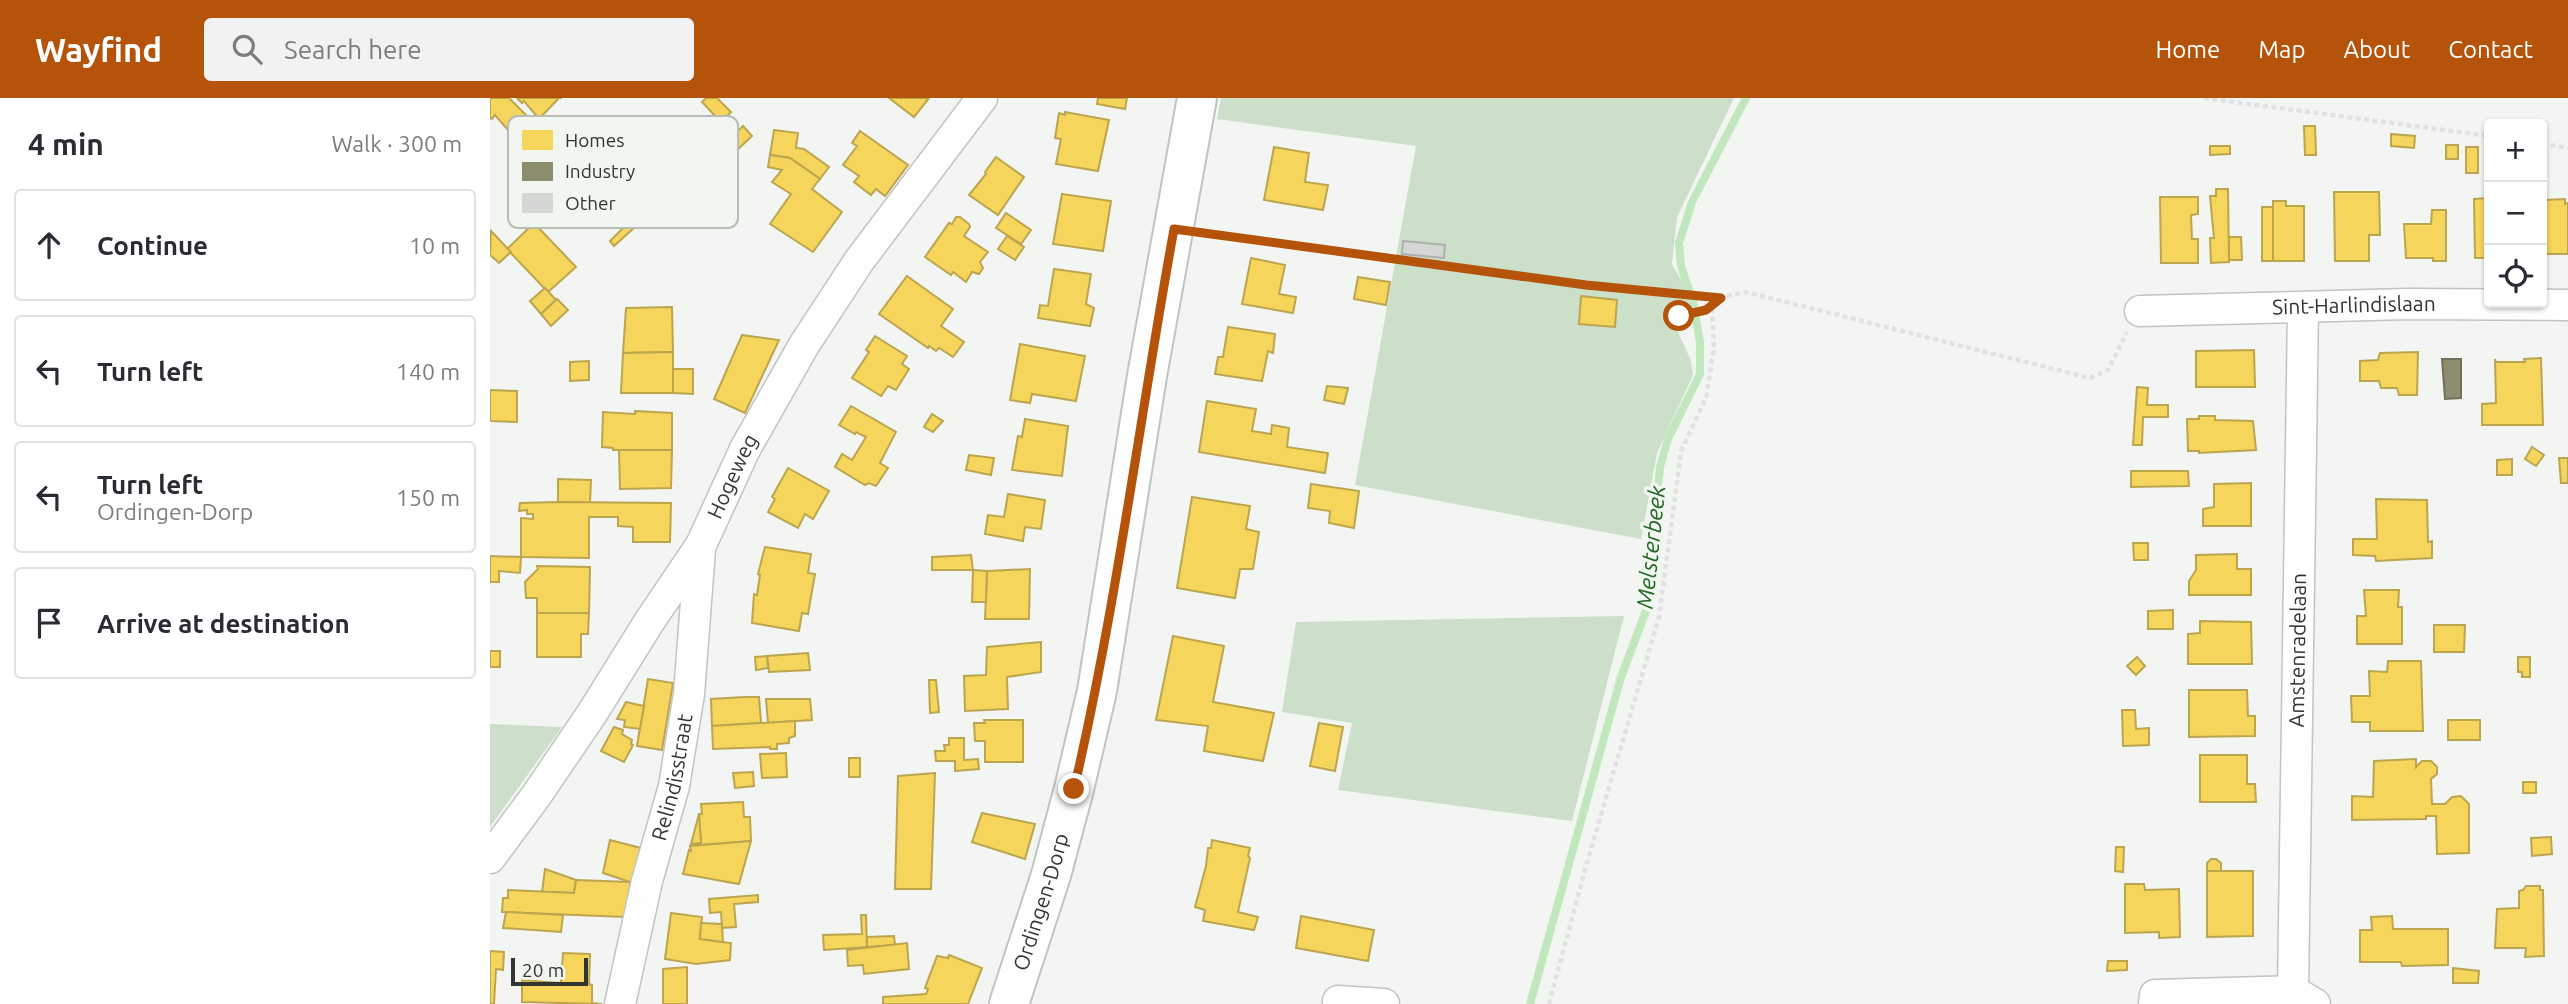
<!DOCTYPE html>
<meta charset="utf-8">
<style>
body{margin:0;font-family:Ubuntu,sans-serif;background:#f2f2f3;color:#2b2b33}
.controls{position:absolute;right:21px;top:21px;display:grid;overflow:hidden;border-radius:7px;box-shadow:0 2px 5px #0004}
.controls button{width:63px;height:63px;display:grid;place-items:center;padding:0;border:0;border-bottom:2px solid #e1e1e2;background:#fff;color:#2b2b33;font:35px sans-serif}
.scale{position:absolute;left:21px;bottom:18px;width:77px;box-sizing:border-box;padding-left:7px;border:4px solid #333532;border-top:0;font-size:19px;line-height:24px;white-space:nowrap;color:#333532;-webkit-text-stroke:5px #f1f6f0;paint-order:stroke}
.stop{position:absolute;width:21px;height:21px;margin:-16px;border:5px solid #b45309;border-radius:50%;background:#fff}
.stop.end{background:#b45309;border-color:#fff;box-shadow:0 2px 7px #0008}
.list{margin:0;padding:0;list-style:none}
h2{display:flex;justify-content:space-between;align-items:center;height:91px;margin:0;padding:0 28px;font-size:30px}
h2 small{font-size:23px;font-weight:400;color:#7c7c81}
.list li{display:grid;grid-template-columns:46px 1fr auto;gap:21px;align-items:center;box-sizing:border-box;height:112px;margin:0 14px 14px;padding:0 14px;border:2px solid #e1e1e2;border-radius:7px}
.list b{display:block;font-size:26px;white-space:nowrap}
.list p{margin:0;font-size:23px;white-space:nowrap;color:#7c7c81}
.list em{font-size:23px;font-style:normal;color:#7c7c81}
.icon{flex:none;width:38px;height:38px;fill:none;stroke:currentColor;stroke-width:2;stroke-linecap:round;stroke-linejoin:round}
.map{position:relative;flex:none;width:2078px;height:906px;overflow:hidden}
header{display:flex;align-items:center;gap:42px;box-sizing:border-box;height:98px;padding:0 35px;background:#b45309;color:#fff}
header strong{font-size:33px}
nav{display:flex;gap:38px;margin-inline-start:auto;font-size:24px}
.search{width:490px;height:63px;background:#f2f2f3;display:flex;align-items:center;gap:18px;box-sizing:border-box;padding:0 24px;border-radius:7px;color:#7c7c81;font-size:26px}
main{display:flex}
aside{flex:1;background:#fff}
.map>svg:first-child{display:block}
.green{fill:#cbdfc9}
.homes{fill:#f6d55c;stroke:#bca54f;stroke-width:2}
.industry{fill:#8c8c6e;stroke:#71725c;stroke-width:2}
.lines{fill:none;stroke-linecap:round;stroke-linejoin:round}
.stream{stroke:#c2e7bf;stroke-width:8}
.building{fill:#d5d7d4;stroke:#aeb0ae;stroke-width:2}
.minor-casing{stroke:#c1c4c1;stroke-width:33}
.major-casing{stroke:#c1c4c1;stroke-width:42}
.path{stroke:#e1e1e1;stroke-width:4.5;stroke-dasharray:5 3.5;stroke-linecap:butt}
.minor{stroke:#fdfefd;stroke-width:30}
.major{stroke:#fdfefd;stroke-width:38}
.route{stroke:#b45309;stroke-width:9}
.labels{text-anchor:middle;stroke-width:7;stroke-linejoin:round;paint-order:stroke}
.street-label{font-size:21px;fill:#333532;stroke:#f1f6f0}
.water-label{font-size:23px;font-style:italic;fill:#226722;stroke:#f1f6f0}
.key{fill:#f1f6f0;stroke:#b8bcb7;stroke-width:2}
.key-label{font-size:19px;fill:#333532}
</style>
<header>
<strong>Wayfind</strong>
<div class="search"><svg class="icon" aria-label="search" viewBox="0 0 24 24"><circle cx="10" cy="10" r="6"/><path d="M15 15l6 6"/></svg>Search here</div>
<nav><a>Home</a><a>Map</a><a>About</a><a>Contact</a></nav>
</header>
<main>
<aside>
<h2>4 min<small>Walk · 300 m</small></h2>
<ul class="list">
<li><svg class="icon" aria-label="ahead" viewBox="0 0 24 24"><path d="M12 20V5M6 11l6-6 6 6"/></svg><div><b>Continue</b></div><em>10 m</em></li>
<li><svg class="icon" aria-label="left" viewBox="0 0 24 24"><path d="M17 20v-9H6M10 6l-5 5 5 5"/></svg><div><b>Turn left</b></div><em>140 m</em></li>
<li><svg class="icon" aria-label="left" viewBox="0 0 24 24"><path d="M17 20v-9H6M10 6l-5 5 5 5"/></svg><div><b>Turn left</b><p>Ordingen-Dorp</p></div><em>150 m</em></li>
<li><svg class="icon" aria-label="arrive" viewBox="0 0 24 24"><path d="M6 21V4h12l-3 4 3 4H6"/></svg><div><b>Arrive at destination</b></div></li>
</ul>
</aside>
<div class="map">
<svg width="2078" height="906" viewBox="0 0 2078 906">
<rect width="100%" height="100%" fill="#f2f5f1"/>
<g class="green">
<polygon points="731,0 1244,0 1187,119 1182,166 1196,191 1199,207 1181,218 1201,263 1203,277 1167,355 1151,441 865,387 926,48 727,21"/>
<polygon points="1134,518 1082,723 848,692 862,625 792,614 806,524"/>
<polygon points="0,626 72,629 0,729"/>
</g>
<g class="homes">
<polygon points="0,0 19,0 56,37 53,41 106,97 88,115 48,73 38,83 24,68 41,49 32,41 41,31 33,23 24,32 18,32 5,17 2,21 0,19"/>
<polygon points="27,0 72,0 69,0 49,21 34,3 32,5"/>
<polygon points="216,0 227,0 241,14 235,20 244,29 224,48 211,39 229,22 212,4"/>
<polygon points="399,0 439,0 424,19"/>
<polygon points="608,0 637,0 635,11 607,6"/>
<polygon points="575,14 619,22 608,73 566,66 571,41 565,40 569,15 575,17"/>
<polygon points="253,28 262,38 244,55 235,46"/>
<polygon points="1814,28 1825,28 1826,57 1815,57"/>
<polygon points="284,32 308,35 306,50 314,51 339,69 330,81 300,60 280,57"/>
<polygon points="370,33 418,67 395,98 386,91 381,97 364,84 369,78 353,67 367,48 362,45"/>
<polygon points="1901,36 1925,38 1924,50 1901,48"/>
<rect x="1956" y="47" width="12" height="14"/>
<polygon points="1720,48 1740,48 1740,56 1720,57"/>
<polygon points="784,49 819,55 815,84 838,87 833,112 774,102"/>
<rect x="1976" y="49" width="12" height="26"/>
<polygon points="280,57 300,60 330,81 322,91 352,114 323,154 280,126 301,96 282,84 292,72 278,69"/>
<polygon points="506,59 534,79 508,117 479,97 496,76 495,74"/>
<polygon points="1726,91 1738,91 1739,164 1721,165 1720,140 1724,140 1720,98 1726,98"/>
<polygon points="1844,94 1889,94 1890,137 1879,137 1879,163 1845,163"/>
<polygon points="572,96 621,103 613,153 563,146"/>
<polygon points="1670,99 1708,99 1708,116 1701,117 1702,141 1708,141 1708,165 1671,165"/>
<polygon points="1999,100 1999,160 1985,160 1984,101"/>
<polygon points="2075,101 2075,106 2078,105 2078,156 2053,156 2052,102"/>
<polygon points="1783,103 1796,103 1796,108 1814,108 1814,163 1783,163"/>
<rect x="1772" y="109" width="11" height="54"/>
<polygon points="1942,112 1956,112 1956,163 1943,163 1943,160 1916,160 1914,126 1941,126"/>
<polygon points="516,115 541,132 531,146 506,130"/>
<polygon points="466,119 470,119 479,126 480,129 474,138 498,154 490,164 493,170 489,176 482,174 476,184 463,174 461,177 435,159 459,125 462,126"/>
<polygon points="139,124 144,130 124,148 120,143"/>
<polygon points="44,125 86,169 58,194 17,151"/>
<polygon points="1,133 21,154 9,165 0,157"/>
<polygon points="517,138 534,149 525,162 508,151"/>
<polygon points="1739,139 1751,139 1752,162 1739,162"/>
<polygon points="761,160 795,167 789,196 806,199 803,215 752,206"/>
<polygon points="564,171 601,176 596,206 604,210 600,228 548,220 550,207 558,208"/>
<polygon points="417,178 463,211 451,228 474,244 463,259 449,250 446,253 439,248 438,250 389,216"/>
<polygon points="868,179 900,184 896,207 864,201"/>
<polygon points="55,190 66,202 51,216 40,203"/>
<polygon points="1091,198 1127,202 1125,229 1089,226"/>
<polygon points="67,201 78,212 61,228 51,216"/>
<polygon points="182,209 183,254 133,255 136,210"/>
<polygon points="738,229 785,236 783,255 778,253 772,283 725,276 728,259 733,259"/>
<polygon points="252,237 289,242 255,315 224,301"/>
<polygon points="385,238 417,258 412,266 419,271 406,292 398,288 391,298 362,280 379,254 376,252"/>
<polygon points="530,246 595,258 586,303 542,296 540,305 520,302"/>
<polygon points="1764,252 1765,289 1706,289 1706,253"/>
<polygon points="183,254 183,295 131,295 133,255"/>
<polygon points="1928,254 1927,297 1909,297 1907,290 1891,290 1889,283 1870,283 1870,263 1888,262 1890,255"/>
<polygon points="2051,260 2053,327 1992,327 1992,306 2006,305 2005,261 2006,264 2035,264 2034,261"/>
<polygon points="99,263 99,282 80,283 80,264"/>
<polygon points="183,271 203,271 203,296 183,295"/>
<polygon points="837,288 858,290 854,306 834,302"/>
<polygon points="1647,289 1658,290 1657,307 1678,307 1678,319 1653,319 1652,347 1643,347"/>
<polygon points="0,292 27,293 27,324 0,323"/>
<polygon points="717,303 766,311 762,333 781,336 782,327 799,330 797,349 838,355 835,375 709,354"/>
<polygon points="361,308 406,334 390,365 398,370 386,388 379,385 375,387 345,369 352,356 362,362 376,339 366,334 365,336 349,327"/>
<polygon points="145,313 182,315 182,352 123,352 123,350 112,349 113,314 145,316"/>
<polygon points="442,316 453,323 443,334 434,329"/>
<polygon points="1709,318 1725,318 1725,322 1763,323 1766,352 1709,355 1709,353 1698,353 1697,321 1709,321"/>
<polygon points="535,321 578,328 572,378 522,372 528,338 532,339"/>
<polygon points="2042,349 2054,357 2046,368 2035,361"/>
<polygon points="129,352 182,352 181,390 130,391"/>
<polygon points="479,357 504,360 501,377 476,372"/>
<polygon points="2069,360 2078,360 2078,385 2071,385"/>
<polygon points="2022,361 2022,377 2007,377 2007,362"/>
<polygon points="298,370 339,393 323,421 315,416 308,430 278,414 285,401 282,399"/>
<polygon points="1641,373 1698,373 1699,388 1641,389"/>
<polygon points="68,381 101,382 100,405 68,404"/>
<polygon points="1761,385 1761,428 1713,428 1713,411 1724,409 1724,386"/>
<polygon points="821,386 869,393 864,430 839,425 840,413 818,410"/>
<polygon points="518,396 555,402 551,431 535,429 533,443 495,436 498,417 514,419"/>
<polygon points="702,399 760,408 756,431 769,434 763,471 750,471 745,500 687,490"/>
<polygon points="1886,401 1937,402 1938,444 1942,443 1942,460 1886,463 1885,458 1863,457 1863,441 1887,441"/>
<polygon points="68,404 181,405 180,444 143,444 143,429 128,428 128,419 99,419 99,460 31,459 31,420 43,421 43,416 37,416 37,412 29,413 30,405"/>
<polygon points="1643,445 1658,445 1658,462 1644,462"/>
<polygon points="275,449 321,456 318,475 325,476 318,516 312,515 309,533 262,525 264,496 267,497 270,477 268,476"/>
<polygon points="1747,456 1747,471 1761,471 1761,497 1699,497 1699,483 1706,472 1706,457"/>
<polygon points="481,457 483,472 442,472 442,459"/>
<polygon points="0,458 31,459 30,475 9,473 9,484 0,484"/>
<polygon points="47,468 100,469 99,515 47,515 47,500 36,500 35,484 48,471"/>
<polygon points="540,471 539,521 495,521 497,473"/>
<polygon points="483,472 497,473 496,504 482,504"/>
<polygon points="1874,492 1909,492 1908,509 1912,509 1912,546 1867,546 1867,518 1876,518"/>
<polygon points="1683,512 1683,531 1658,531 1658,513"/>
<polygon points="47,515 99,515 98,536 91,536 91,559 47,559"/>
<polygon points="1710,523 1761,524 1762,566 1698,566 1698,536 1710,535"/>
<polygon points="1944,527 1975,527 1974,554 1944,554"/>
<polygon points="683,538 734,548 723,604 784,615 773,663 714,653 718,628 666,622"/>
<polygon points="551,544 551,574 517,579 518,611 475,613 474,578 496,577 497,549"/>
<rect x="0" y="553" width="10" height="16"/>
<polygon points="318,555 320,572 279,574 277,558"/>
<polygon points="277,558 278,570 266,572 265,559"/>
<polygon points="1647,559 1655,568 1646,577 1637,568"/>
<polygon points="2028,559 2040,559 2040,579 2032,579 2032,574 2028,574"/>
<polygon points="1898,563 1931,563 1933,633 1880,633 1880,624 1862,624 1861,598 1880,598 1879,573 1897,574"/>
<polygon points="158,581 183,585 172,652 147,648"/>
<polygon points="439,582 446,582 449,614 440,615"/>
<polygon points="1699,592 1757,592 1758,618 1765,618 1765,638 1699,639"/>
<polygon points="255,599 269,599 271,625 222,628 221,601"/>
<polygon points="276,601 320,601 322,622 278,625"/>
<polygon points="136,604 154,608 150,631 134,629 135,622 127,621"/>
<polygon points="1632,612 1645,612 1646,631 1659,630 1659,647 1633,648"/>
<polygon points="494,622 533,622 533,664 495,664 495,643 485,643 484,625 495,625"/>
<rect x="1958" y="622" width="32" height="20"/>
<polygon points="305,623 305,638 299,640 299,645 287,646 287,651 280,651 280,649 223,651 222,628"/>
<polygon points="829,625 853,629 845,673 820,668"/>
<polygon points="124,629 133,632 132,636 142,642 141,646 143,647 134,664 111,653"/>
<polygon points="459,640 474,640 474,662 488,661 489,671 465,673 465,663 446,663 445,653 455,653 454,647 459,647"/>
<polygon points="296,655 297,679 272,680 270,656"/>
<polygon points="1710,657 1757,657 1757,686 1765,686 1766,704 1710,704"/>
<rect x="359" y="660" width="11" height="19"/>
<polygon points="1926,661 1926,669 1932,663 1941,663 1947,669 1947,676 1941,681 1942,706 1955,706 1962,699 1971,698 1979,706 1979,755 1947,756 1946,718 1936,718 1936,721 1862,722 1862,698 1883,699 1884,663"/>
<polygon points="263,674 264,688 245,690 243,675"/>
<polygon points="445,675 441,791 405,791 408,678"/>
<rect x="2033" y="684" width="13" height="11"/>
<polygon points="253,704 254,719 260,719 261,743 200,748 211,745 209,716 212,716 211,706"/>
<polygon points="492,715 545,726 535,761 482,744"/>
<polygon points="209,716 211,745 201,746"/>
<polygon points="2061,739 2062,756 2042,758 2041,740"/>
<polygon points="120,742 151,750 143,785 113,775"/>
<polygon points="722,742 760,750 758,758 760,760 748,814 768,819 764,832 713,823 715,812 705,809 716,768 718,750 721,750"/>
<polygon points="261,743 249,786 193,776 199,752 201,753 200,748"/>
<polygon points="1626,749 1634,749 1633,774 1625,773"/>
<polygon points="1721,761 1726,761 1731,765 1731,773 1717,773 1717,765"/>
<polygon points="55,771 86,782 84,795 52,794"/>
<polygon points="1717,773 1763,773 1763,838 1717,839"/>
<polygon points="86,782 140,784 139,814 135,819 12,814 13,800 18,800 18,792 84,795"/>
<polygon points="1635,786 1654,786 1655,792 1689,791 1690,839 1669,840 1669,834 1635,835"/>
<polygon points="2036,788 2050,788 2050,792 2053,792 2054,858 2035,859 2036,850 2005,850 2007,811 2029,810 2029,793 2033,792"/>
<polygon points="268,797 268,804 244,806 246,829 232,830 231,814 220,815 219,801"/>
<polygon points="16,814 73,817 71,834 13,830"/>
<polygon points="181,815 212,819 210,841 241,845 240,862 206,866 175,861"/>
<polygon points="371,817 376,817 377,849 334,852 333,837 372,836"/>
<polygon points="811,818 884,832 878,863 806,850"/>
<polygon points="1902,818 1903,831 1958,831 1958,867 1912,868 1911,864 1870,864 1870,832 1882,832 1881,819"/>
<polygon points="211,825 232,826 233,844 210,841"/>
<polygon points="404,838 405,847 377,849 377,839"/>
<polygon points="417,845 419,871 374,876 373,867 358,868 357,852"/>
<polygon points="0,853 14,854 13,872 6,871 4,906 0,906"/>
<polygon points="73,855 100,856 99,886 102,887 102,905 112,906 32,904 32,882 71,885"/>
<polygon points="459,857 492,870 478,906 393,906 393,899 436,896 438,891 435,890 447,858 458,860"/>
<polygon points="1618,863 1637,863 1637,872 1617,873"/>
<polygon points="197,869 197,906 173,906 173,871"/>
<polygon points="1963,870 1989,873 1988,885 1963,885"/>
</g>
<polygon class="industry" points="1952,261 1971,261 1971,300 1955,301"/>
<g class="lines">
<polyline class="stream" points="1040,906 1131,579 1156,513 1170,369 1178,341 1210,276 1210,244 1203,204 1191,168 1189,145 1202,104 1256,0"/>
</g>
<polygon class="building" points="913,143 955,147 954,160 912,156"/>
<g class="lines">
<g class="minor-casing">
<g id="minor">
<path id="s1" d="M1650,213L1918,206L2078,207"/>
<path id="s2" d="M0,760L46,698L103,614L159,524L211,447L255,351L314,247L369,163L492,0"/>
<path id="s3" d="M1803,893L1813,210"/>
<polyline points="848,903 894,906"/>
<path id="s4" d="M130,906L157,783L184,688L199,596L210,451"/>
<polyline points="1664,906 1665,897 1803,893 1825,906"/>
</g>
</g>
<g class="major-casing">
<g id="major">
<path id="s5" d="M519,906L561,777L584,691L607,593L657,278L707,0"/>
</g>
</g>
<g class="path">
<polyline points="1714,0 1999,38"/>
<polyline points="2052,46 2078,50"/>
<polyline points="714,135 1096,187 1231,199 1256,194 1600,280 1618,272 1637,234"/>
<polyline points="1189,218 1216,212 1230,200"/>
<polyline points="1059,906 1096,768 1169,519 1191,353 1216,300 1224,249 1222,208"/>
</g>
<use href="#minor" class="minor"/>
<use href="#major" class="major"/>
</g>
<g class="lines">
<path class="route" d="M584,691C627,506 650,317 684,131L1096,187L1231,200L1216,212L1189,218"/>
</g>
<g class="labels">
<g class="street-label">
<text dy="7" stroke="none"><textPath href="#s1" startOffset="214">Sint-Harlindislaan</textPath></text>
<text dy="7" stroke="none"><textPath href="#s2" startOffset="453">Hogeweg</textPath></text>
<text dy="7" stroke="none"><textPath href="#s3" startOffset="341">Amstenradelaan</textPath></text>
<text dy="7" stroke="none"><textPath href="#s4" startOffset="233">Relindisstraat</textPath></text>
<text dy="7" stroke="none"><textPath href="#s5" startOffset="107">Ordingen-Dorp</textPath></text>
</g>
<g class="water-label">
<text transform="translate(1161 449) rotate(-84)" y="8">Melsterbeek</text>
</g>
</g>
<rect x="18" y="18" width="230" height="112" rx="10" class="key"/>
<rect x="32" y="32" width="31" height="20" fill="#f6d55c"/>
<rect x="32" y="64" width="31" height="19" fill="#8c8c6e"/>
<rect x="32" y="95" width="31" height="20" fill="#d5d7d4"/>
<g class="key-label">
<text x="75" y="49">Homes</text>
<text x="75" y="80">Industry</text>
<text x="75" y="112">Other</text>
</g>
</svg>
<div class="controls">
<button>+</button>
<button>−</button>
<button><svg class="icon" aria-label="locate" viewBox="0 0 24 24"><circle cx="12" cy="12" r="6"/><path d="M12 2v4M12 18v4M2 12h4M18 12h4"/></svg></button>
</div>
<div class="scale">20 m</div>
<div class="stop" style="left:1189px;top:218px"></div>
<div class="stop end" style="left:584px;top:691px"></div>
</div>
</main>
